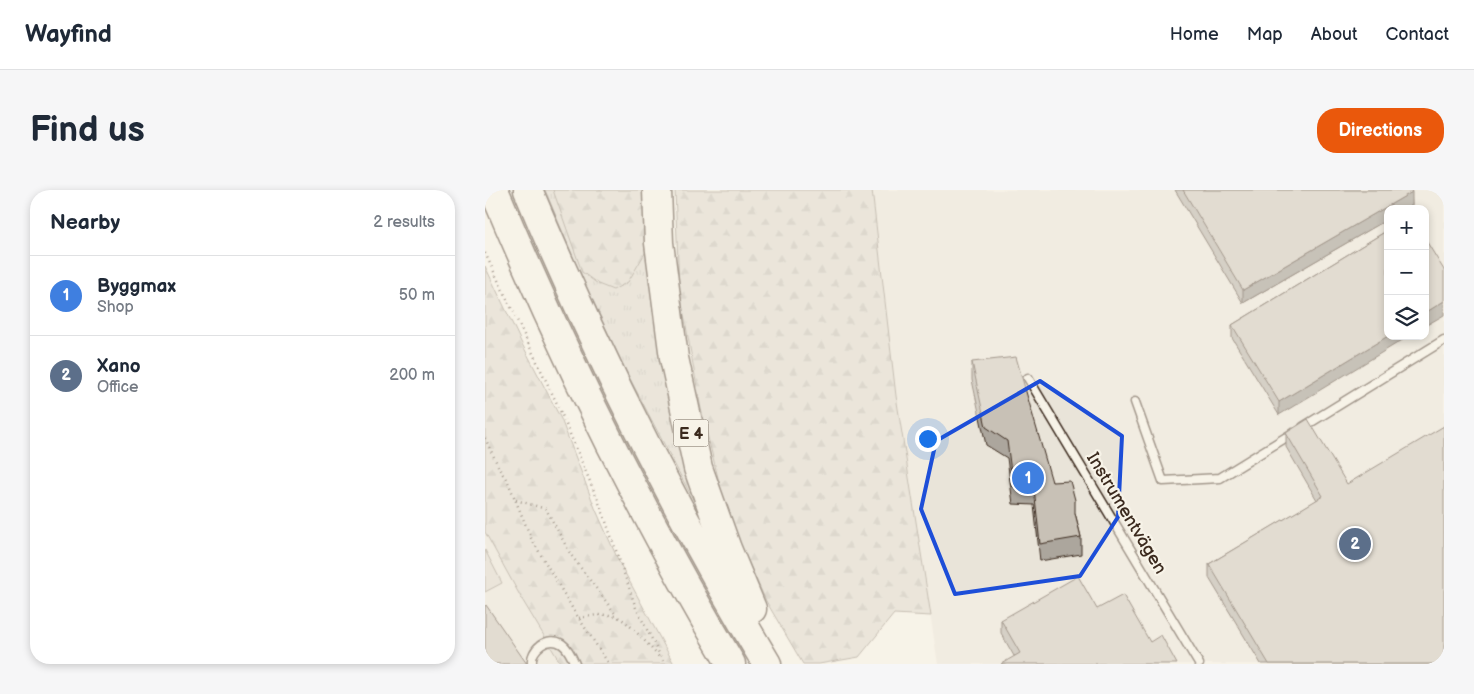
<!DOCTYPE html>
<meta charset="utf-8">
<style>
body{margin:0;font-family:"Balsamiq Sans",sans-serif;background:#f6f6f7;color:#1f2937}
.controls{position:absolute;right:15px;top:15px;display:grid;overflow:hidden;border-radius:10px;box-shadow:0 2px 8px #0003}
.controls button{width:45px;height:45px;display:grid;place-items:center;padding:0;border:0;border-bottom:1px solid #e0e1e3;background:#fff;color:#1f2937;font:25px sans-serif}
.you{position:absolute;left:442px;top:248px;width:18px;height:18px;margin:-12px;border:4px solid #fff;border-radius:50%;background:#1a73e8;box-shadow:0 0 0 8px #1a73e833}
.badge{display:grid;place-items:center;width:32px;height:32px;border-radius:50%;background:#ea580c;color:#fff;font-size:16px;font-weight:700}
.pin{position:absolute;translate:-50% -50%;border:2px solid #fff;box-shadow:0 1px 5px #0006}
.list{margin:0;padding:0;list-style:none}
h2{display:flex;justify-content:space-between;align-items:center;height:65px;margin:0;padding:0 20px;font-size:21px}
h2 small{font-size:16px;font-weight:400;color:#747a83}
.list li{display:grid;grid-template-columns:32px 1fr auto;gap:15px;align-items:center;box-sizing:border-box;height:80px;padding:0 20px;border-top:1px solid #e0e1e3}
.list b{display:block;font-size:19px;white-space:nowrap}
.list p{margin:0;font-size:16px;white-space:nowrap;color:#747a83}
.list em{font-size:16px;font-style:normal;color:#747a83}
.icon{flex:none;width:28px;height:28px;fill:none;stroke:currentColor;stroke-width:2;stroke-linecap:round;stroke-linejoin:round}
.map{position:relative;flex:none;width:959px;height:474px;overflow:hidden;border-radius:20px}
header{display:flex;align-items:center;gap:30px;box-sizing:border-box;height:70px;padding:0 25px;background:#fff;border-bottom:1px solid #e0e1e3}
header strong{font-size:24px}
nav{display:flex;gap:28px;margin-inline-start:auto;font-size:18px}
.intro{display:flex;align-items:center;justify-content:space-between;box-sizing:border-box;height:120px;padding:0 30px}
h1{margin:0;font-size:35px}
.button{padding:12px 22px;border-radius:20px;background:#ea580c;color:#fff;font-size:18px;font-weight:700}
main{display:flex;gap:30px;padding:0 30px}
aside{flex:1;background:#fff;border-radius:20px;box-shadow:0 2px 8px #0003}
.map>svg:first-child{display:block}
.built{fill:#e9e4d9;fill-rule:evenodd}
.grass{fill:url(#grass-tufts);stroke:#8b8074}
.forest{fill:url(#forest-firs);stroke:#8b8074}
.pitch{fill:#dbd6cb;stroke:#8b8074}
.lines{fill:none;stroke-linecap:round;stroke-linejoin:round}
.service-casing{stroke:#3b2a1e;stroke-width:11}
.motorway-casing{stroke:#3b2a1e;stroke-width:31}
.path{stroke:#3b2a1e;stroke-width:2.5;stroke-dasharray:1 4;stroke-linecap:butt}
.service{stroke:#f7f3e8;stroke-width:8}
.motorway{stroke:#f7f3e8;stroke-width:28}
.wall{fill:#aca69d;stroke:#3b2a1e}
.shaded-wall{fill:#8c877f;stroke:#3b2a1e}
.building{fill:#c8c1b6;stroke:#3b2a1e}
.marked{fill:none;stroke:#1d4ed8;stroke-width:4;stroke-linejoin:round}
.labels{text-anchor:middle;stroke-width:4.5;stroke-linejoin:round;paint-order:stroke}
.shield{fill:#f7f3e8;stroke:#73665b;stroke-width:1}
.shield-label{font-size:16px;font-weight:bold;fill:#3b2a1e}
.street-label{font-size:18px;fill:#3b2a1e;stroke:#f7f3e8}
</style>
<header>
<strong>Wayfind</strong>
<nav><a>Home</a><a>Map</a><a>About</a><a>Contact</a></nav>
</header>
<div class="intro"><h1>Find us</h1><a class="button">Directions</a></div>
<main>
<aside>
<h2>Nearby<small>2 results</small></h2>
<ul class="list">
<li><span class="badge" style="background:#3f7fe0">1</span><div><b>Byggmax</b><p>Shop</p></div><em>50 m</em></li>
<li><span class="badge" style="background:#5c6f8a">2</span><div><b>Xano</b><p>Office</p></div><em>200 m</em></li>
</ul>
</aside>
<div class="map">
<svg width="959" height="474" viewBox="0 0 959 474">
<defs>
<pattern id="grass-tufts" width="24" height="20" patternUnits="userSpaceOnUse" patternTransform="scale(1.25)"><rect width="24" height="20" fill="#dbd6cb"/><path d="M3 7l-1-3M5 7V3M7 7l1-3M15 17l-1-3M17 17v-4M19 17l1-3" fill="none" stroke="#bdb8ae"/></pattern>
<pattern id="forest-firs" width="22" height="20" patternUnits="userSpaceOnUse" patternTransform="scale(1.25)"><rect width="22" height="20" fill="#dbd6cb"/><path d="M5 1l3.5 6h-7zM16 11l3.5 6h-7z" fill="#bdb8ae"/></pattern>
</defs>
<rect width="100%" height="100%" fill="#f7f3e8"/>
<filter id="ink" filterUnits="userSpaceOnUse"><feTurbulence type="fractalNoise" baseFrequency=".02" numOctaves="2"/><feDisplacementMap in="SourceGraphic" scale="10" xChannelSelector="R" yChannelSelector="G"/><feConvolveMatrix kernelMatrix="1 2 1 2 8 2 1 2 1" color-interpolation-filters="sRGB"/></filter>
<g filter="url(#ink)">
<g class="built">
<path d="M387,0H959V474H453L411,206ZM903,19H940V146H903Z"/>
<polygon points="0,340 77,474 0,474"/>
</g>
<polygon class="grass" points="60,0 164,0 225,342 141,181 94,81"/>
<g class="forest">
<polygon points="68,0 158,0 163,58 143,92 128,100 113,94 97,82"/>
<polygon points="190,0 387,0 411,206 446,426 409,424 374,467 334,474 318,474 281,411 242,324 216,219 194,97"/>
<polygon points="0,76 36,152 76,229 110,318 134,372 189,474 76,474 38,411 0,342"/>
</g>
<polygon class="pitch" points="0,360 17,393 0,402"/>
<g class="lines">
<g class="service-casing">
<g id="service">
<polyline points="543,188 714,474"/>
<polyline points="650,212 678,291 735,288 808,243"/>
<polyline points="818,237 959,150"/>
<path d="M47,474C45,459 63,445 77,454C83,458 87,467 90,474"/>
</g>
</g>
<g class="motorway-casing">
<g id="motorway">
<path d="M9,0C77,163 156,323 246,474"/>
<path d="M43,0C111,163 191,322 282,474"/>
<polyline points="172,0 174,53 189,168 213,278 242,359 267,419"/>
</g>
</g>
<g class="path">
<polyline points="0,63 74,218 117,320 151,418 178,471"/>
<polyline points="0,248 15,280 23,292 46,348 89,421 124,474"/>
<polyline points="31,310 61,319 86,365 132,426"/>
<path d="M94,428C106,426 118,423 130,426C142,429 165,457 174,467"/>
</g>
<use href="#service" class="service"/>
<use href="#motorway" class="motorway"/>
</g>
<g class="wall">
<polygon points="690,0 926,0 927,15 758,113"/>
<polygon points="903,40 794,225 747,148 747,135"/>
<polygon points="487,172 567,292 590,323 596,347 596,364 555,371 549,315 528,314 522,268 501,255 487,190"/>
<polygon points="801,243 959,474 776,474 724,388 724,374 832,310 801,257"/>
<polygon points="612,419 665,452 529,466 516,443 516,430"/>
</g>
<g class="shaded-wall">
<polygon points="927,2 927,15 921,19 903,19 903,29 758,113 758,100"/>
<polygon points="959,111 959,125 940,136 940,123"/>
<polygon points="903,146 924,146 794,225 794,212"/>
</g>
<g class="building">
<polygon points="698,0 926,0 927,2 758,100"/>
<polygon points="903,40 903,146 794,212 747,135"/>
<polygon points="940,49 959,80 959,111 940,123"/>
<polygon points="531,167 567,292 585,291 590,310 590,323 596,347 555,354 549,298 528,297 522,251 501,237 487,172"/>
<polygon points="823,229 862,294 959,236 959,474 784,474 724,374 838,306 801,243"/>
<polygon points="593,386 612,419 638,405 665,452 676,445 692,474 516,474 535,463 516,430"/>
<polygon points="1,415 42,474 0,474 0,416"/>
</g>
</g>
<path d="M0 0H959V474H0ZM555,191L637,246L633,327L595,386L470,404L436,319L451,251Z" fill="#f7f3e8" fill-opacity=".55" fill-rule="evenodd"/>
<path class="marked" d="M555,191L637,246L633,327L595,386L470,404L436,319L451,251Z"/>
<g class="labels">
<rect class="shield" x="188.5" y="229.5" width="35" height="27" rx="4"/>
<g class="shield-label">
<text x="206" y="249">E 4</text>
</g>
<g class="street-label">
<text transform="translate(642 323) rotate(59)" y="6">Instrumentvägen</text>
</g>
</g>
</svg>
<div class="controls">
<button>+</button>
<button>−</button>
<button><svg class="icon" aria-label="layers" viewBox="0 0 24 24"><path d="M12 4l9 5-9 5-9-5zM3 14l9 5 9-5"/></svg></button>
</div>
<div class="you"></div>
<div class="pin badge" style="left:543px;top:288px;background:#3f7fe0">1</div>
<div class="pin badge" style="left:870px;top:354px;background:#5c6f8a">2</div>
</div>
</main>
